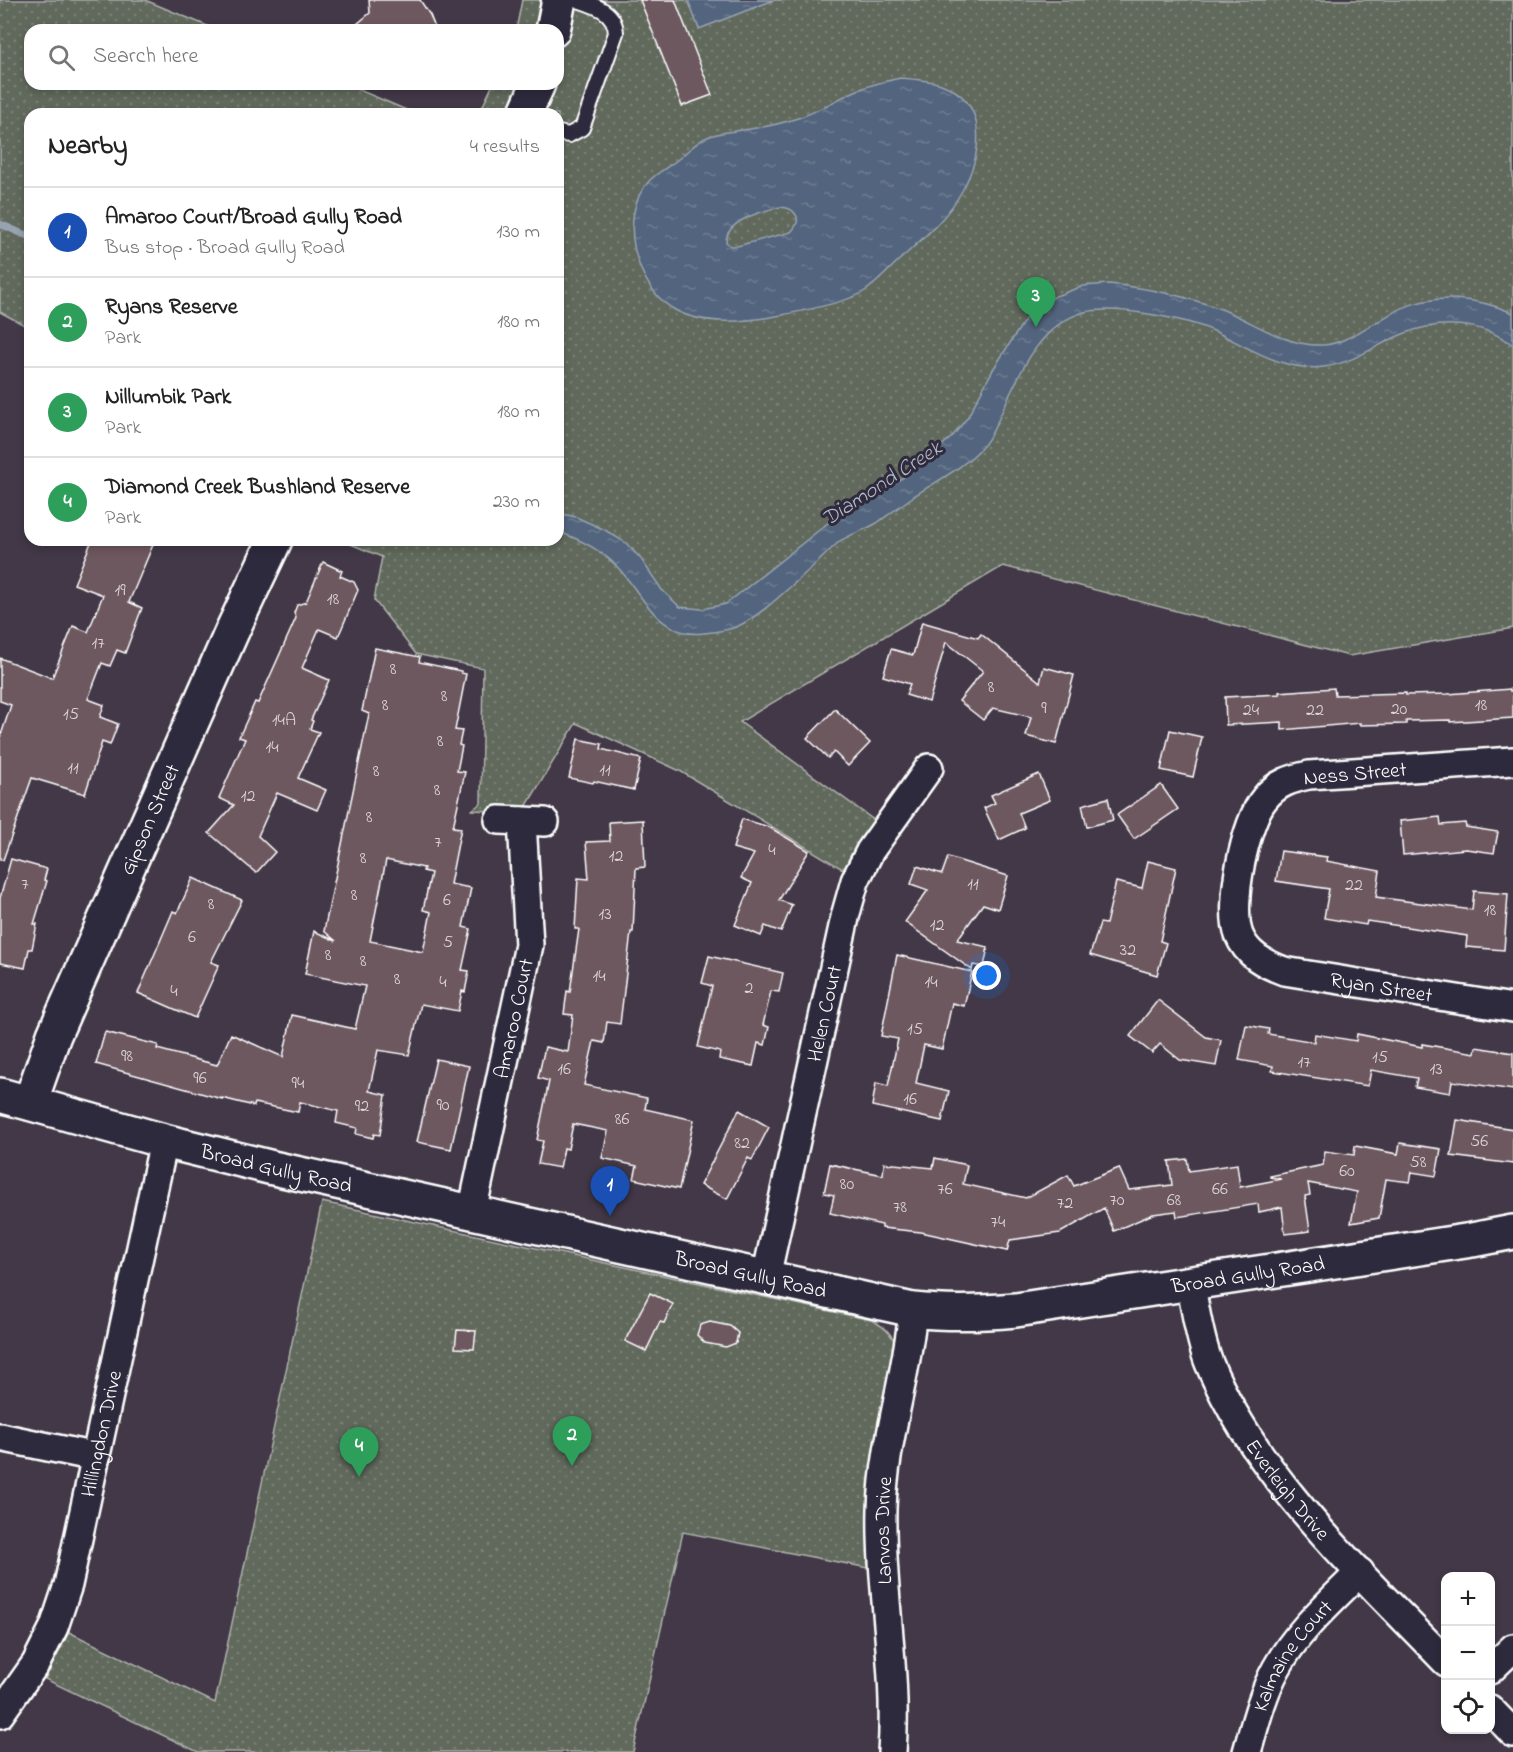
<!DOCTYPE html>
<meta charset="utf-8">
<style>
body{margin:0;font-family:"Indie Flower",sans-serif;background:#f6f6f6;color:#222}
.controls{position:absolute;right:18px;bottom:18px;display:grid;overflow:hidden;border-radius:12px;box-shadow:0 3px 9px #0003}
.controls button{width:54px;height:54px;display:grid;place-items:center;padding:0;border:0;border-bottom:2px solid #e0e0e0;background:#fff;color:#222;font:30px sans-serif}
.you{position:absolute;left:987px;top:976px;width:21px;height:21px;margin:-15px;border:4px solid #fff;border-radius:50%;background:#1a73e8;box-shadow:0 0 0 9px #1a73e833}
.badge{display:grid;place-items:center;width:39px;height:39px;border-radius:50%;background:#857141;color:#fff;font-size:20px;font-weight:700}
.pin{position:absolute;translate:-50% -50px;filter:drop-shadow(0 2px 3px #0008)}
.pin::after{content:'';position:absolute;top:32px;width:21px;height:18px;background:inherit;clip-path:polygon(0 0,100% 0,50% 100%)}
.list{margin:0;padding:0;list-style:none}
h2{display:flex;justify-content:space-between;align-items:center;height:78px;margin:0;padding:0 24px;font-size:26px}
h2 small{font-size:20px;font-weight:400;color:#767676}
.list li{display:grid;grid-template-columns:39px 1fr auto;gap:18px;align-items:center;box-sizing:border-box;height:90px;padding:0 24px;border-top:2px solid #e0e0e0}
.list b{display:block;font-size:22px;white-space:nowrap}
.list p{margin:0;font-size:20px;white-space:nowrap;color:#767676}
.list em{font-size:20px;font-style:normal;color:#767676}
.icon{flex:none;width:33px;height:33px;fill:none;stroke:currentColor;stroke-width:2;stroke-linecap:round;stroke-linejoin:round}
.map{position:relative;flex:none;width:1513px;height:1752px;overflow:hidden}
.search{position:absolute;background:#fff;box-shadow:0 3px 9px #0003;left:24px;top:24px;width:540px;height:66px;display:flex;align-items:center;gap:15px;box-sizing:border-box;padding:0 21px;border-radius:18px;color:#767676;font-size:22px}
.panel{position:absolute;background:#fff;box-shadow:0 3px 9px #0003;left:24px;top:108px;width:540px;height:438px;border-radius:18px}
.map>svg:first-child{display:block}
.park{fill:url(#park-dots);stroke:#b0b4ae;stroke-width:1.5}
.water{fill:url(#water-ripples);stroke:#98a3b2;stroke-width:1.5;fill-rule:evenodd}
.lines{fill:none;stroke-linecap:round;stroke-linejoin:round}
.stream{stroke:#98a3b2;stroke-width:7}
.building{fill:#6e585e;stroke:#fff;stroke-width:1.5;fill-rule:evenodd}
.service-casing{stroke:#fff;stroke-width:18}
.minor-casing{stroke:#fff;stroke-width:32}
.tertiary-casing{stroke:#fff;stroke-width:38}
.service{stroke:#2f2a3d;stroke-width:14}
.minor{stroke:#2f2a3d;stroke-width:27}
.tertiary{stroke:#2f2a3d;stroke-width:33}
.labels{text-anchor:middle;stroke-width:6;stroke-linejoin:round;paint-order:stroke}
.number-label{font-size:18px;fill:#dbd5d7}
.street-label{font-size:21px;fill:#fff;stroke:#2f2a3d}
.water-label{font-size:22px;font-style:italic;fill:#b2bac5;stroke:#2f2a3d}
</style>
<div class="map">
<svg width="1513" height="1752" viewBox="0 0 1513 1752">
<defs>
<pattern id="park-dots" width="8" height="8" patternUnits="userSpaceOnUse" patternTransform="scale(1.5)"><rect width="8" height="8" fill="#61695c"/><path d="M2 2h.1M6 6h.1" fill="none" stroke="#798074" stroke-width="1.8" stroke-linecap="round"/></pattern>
<pattern id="water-ripples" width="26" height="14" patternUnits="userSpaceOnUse" patternTransform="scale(1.5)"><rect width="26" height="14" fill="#53657e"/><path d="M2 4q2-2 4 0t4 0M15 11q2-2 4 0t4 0" fill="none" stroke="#6d7c91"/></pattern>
</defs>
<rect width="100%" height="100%" fill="#423847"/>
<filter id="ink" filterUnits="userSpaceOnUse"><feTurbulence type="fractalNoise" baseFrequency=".0167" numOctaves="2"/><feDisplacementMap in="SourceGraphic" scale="12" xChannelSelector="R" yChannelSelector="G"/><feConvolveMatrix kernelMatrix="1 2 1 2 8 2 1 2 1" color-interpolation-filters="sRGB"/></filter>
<g filter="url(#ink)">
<g class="park">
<polygon points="0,0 145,0 217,30 30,30 30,84 345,84 416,114 30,114 30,328 0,312"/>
<polygon points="522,0 545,0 540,30 516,30"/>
<polygon points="575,0 1513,0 1513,628 1349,656 1003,566 740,722 875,821 855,850 844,870 680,771 576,723 523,812 472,810 481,803 483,668 416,654 374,600 382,557 341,540 558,540 558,114 539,114 550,84 558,84 558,57"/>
<polygon points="493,84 527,84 511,112 504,108 500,114 479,114"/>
<path d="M322,1202L871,1320C883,1326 891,1332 896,1345L874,1569L683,1532L633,1752H198L45,1679L69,1632L215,1703Z"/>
</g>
<g class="water">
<polygon points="688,0 774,0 699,29"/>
<path d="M900,78C914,79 928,80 941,84C990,102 982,155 962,191C946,220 920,241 896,263C886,273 877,283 865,291C848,303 793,313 771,317C742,322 702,325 675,310C635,288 616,215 650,180C657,173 665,169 673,163C685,155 695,141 710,136C724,131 741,131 756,128C771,126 786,122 801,117C818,111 834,101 851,93C867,85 883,82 900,78ZM780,207C797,208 803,220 791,232L737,246H731L726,242C726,220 763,211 780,207Z"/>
<path d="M1109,284C1148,288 1185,296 1221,309C1255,322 1285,347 1323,345C1341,344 1358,332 1373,324C1383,319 1392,312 1402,308C1436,293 1479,298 1513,313V345C1481,321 1439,320 1403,334C1376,345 1353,363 1324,367C1285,372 1249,348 1216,332C1188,319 1115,305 1085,312C1042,323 1022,368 1005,405C999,418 993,434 984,445C965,467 937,481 914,496C901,505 889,515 877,523C865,530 851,534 840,541C833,547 826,554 819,561C798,579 758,620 733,628C724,631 713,632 704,633C661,639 644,598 621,571C606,553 581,539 558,532V513L576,517L605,530L626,543L641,559L662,590L680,607L702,609L726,604L833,519L904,477L952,437L967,418L994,368L1028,315L1056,296L1083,286Z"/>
</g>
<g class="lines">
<polyline class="stream" points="0,224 30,237"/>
</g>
<g class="building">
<polygon points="369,0 420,0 430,15 436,30 350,30 370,13"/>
<polygon points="640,0 675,0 712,95 682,106"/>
<polygon points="92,540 155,540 129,602 142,608 125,653 117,650 110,666 102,663 88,699 104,705 100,717 118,724 110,745 102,742 85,794 32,778 3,860 0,860 0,738 11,705 0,701 0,658 52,678 73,626 88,632 103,595 74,584"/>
<polygon points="323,562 342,571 340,576 354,582 358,590 338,637 319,629 302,668 329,680 311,720 313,721 310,729 319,732 298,778 326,790 317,810 277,793 258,836 275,852 256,873 209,833 234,805 219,798 245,739 239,737 255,702 258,703 296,618 294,613 297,605 306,602"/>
<polygon points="922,622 978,638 981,634 1040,682 1044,667 1074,675 1056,744 1026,736 1031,717 993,708 983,720 959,701 983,671 946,642 929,702 906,695 910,684 883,676 891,649 913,655"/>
<path d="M375,648L420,657L419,662L461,671V673L466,674L455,730L462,731L459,745L462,746L457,771L465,772L453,827L461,828L450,884L471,888L463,927L471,929L462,970L469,971L465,992L462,991L458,1011L421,1004L409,1055L378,1050L369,1091L386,1095L380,1135L374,1134L373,1138L356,1134L357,1128L336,1123L338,1111L300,1102L298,1112L255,1103L254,1106L222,1098V1099L96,1064L105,1032L158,1045L157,1049L217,1065L231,1034L283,1057L292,1015L355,1029L365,986L305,974L314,931L336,941L324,931L369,714L362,711ZM386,860L424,868L423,871L431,873L423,910L431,912L423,952L370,941Z"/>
<polygon points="1334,688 1335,695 1406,693 1406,695 1448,694 1510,689 1510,691 1513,691 1513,718 1450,722 1450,720 1406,721 1406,724 1360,725 1360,723 1282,730 1282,722 1226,725 1225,697 1280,694 1279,692"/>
<polygon points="835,709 870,743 848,766 834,752 828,758 807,738"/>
<polygon points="1170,730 1202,737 1193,777 1161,770"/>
<polygon points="578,739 602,744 601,749 641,759 634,790 594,781 593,783 569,778"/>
<polygon points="1039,774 1050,800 1019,813 1025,828 999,840 984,808 995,803 991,795"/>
<polygon points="1161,785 1178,809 1134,839 1117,815"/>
<polygon points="1108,798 1113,820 1087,827 1082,805"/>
<polygon points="1440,817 1441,825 1465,823 1466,827 1498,832 1494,853 1466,849 1403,855 1400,821"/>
<polygon points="742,819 769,827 809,851 779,900 792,905 781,932 765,926 761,936 735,925 752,883 741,878 754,854 733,848"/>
<polygon points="643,820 645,867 636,868 633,932 631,932 620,1024 607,1022 604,1043 594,1041 584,1085 647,1098 645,1109 694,1120 679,1189 634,1179 637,1166 602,1158 608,1131 573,1124 568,1149 564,1148 560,1168 538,1164 543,1141 537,1140 549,1081 538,1078 545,1047 568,1052 573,1015 564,1014 567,991 570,992 579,929 575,929 578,878 589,879 586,842 610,841 609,822"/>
<polygon points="1281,851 1327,857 1326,861 1380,871 1376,897 1472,910 1474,891 1508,894 1504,950 1466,947 1467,936 1367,921 1366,925 1324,918 1329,889 1276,881"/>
<polygon points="948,857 1008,876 998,909 983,904 957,940 988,947 984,967 973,965 972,970 905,922 928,890 911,884 917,866 942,874"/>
<polygon points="11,859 47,869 44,880 47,881 34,924 37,924 32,949 29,949 25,968 0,963 0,898"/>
<polygon points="1148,861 1176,868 1160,941 1166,943 1157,975 1090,955 1100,923 1106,924 1116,882 1142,888"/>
<polygon points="193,878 242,900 211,962 219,965 195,1018 138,993 173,911 177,913"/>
<polygon points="897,955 972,972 964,1006 952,1003 942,1049 924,1045 916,1083 949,1091 942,1121 872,1106 876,1083 888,1086 898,1039 881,1036"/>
<polygon points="709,956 783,973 779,992 771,991 763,1025 769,1027 765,1045 758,1043 753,1066 719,1059 720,1052 698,1047 712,986 702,983"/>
<polygon points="1158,1000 1206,1037 1221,1040 1216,1066 1180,1060 1160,1044 1152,1053 1130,1036"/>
<polygon points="1246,1025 1269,1029 1268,1034 1314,1042 1315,1034 1356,1041 1357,1034 1422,1047 1422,1044 1475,1053 1476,1047 1513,1053 1513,1090 1452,1081 1450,1093 1415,1087 1417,1078 1371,1070 1368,1086 1272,1071 1273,1066 1239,1060"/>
<polygon points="436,1059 469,1066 451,1149 417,1142"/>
<polygon points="739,1110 769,1127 752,1160 748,1158 727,1199 700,1185"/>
<polygon points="1457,1120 1513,1129 1513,1164 1451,1156"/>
<polygon points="1400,1143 1441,1149 1436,1176 1412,1172 1410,1182 1386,1179 1379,1218 1351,1223 1357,1192 1308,1183 1310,1195 1305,1196 1310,1231 1285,1234 1282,1207 1259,1212 1258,1204 1177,1217 1176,1211 1153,1214 1114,1231 1104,1208 1060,1233 1010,1240 1007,1251 921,1232 882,1228 882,1225 830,1213 834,1195 824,1193 830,1164 883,1175 884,1163 933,1168 935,1158 967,1165 963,1184 1026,1198 1068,1175 1074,1186 1119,1168 1129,1190 1172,1185 1169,1161 1187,1159 1189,1171 1237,1164 1240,1187 1281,1179 1270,1177 1270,1176 1323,1165 1325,1151 1354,1155 1355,1146 1398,1154"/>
<polygon points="650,1293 673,1304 664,1323 660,1322 646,1351 625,1341"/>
<polygon points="710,1322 730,1326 738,1333 736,1343 726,1347 705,1343 697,1335 700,1325"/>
<polygon points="457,1330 476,1331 474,1349 455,1348"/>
</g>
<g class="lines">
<g class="service-casing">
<path id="service" d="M558,133L569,135L582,128L616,33C615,11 596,6 578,0"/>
</g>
<g class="minor-casing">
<g id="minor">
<path id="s1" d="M1513,761L1309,775C1291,779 1277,783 1265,798C1245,821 1228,906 1239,935C1247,955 1265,964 1284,971L1513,1008"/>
<polyline points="499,820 545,822"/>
<path id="s2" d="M472,1212L529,945L522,821"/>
<path id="s3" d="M766,1277L846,913L855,881L870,851L929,768"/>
<path id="s4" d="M1190,1283C1196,1310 1199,1338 1209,1363C1257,1479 1361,1573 1446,1662"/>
<polyline points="0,1437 96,1457"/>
<polyline points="1490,1670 1513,1648"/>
<polyline points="1490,1709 1513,1733"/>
<path id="s5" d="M0,1714L36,1663L54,1627L68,1585L164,1141"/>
<path id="s6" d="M892,1752C898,1671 880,1590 882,1509C884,1441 907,1377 913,1310"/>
<path id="s7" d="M1247,1752C1255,1724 1262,1695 1276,1669C1296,1632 1330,1602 1360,1572"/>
</g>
</g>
<g class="tertiary-casing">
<g id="tertiary">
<polyline points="553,30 559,0"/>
<polyline points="525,114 538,84"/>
<path id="s8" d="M0,1095L164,1141L273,1168L913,1310C948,1314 981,1313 1016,1310L1472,1240L1513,1232"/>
<path id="s9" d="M30,1103L54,1035L233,629L275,540"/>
</g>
</g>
<use href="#service" class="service"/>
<use href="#minor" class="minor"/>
<use href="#tertiary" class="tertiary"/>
</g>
</g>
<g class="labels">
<g class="number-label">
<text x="120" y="595">19</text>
<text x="333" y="604">18</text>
<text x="98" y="648">17</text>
<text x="393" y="674">8</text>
<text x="991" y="692">8</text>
<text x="444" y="701">8</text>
<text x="385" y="710">8</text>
<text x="1481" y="710">18</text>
<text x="1044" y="713">9</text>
<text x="1399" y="714">20</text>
<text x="1251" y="715">24</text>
<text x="1315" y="715">22</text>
<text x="71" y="719">15</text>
<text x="284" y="725">14A</text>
<text x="440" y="746">8</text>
<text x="272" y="752">14</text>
<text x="73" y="773">11</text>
<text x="605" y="775">11</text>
<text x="376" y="776">8</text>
<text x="437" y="795">8</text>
<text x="248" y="801">12</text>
<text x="369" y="822">8</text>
<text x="438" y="847">7</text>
<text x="772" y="855">4</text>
<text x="616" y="861">12</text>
<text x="363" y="863">8</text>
<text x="25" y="889">7</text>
<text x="973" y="889">11</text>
<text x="1354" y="890">22</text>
<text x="354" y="900">8</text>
<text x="447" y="905">6</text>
<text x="211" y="909">8</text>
<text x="1490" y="915">18</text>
<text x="605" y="919">13</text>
<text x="937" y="930">12</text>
<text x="192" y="942">6</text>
<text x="448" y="947">5</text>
<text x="1128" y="955">32</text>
<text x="328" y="960">8</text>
<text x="363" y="966">8</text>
<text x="599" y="981">14</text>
<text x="397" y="984">8</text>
<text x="443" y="987">4</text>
<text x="931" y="987">14</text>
<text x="749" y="993">2</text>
<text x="174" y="996">4</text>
<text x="915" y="1034">15</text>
<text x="127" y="1061">98</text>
<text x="1380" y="1062">15</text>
<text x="1304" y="1067">17</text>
<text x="564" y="1074">16</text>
<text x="1436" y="1074">13</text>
<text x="200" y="1083">96</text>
<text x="298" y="1088">94</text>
<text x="910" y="1104">16</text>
<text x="443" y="1110">90</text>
<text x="362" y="1111">92</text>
<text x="622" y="1124">86</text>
<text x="1479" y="1146">56</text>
<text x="742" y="1148">82</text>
<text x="1418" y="1167">58</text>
<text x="1347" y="1176">60</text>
<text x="847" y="1189">80</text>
<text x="945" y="1194">76</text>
<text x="1220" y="1194">66</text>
<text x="1117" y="1205">70</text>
<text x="1174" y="1205">68</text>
<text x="1065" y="1208">72</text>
<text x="900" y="1212">78</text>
<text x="998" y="1227">74</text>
</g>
<g class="street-label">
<text transform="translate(1355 773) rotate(-5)" y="7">Ness Street</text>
<text dy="7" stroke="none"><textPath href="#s9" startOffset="308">Gipson Street</textPath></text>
<text dy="7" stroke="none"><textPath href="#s1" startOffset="556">Ryan Street</textPath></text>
<text dy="7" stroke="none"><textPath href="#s3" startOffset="270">Helen Court</textPath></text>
<text dy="7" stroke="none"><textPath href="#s2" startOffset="198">Amaroo Court</textPath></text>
<text dy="7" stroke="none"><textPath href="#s8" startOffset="286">Broad Gully Road</textPath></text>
<text dy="7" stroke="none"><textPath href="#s8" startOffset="772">Broad Gully Road</textPath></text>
<text dy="7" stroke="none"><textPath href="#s8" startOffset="1276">Broad Gully Road</textPath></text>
<text dy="7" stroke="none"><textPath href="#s5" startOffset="302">Hillingdon Drive</textPath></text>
<text dy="7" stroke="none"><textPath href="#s4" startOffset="232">Everleigh Drive</textPath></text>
<text dy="7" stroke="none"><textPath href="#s6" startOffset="222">Lanvos Drive</textPath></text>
<text dy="7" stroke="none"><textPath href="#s7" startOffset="108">Kalmaine Court</textPath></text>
</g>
<g class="water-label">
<text transform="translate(881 482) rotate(-33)" y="8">Diamond Creek</text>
</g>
</g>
</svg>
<div class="controls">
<button>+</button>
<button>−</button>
<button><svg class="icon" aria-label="locate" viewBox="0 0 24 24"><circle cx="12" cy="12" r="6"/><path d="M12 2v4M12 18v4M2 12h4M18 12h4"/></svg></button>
</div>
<div class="you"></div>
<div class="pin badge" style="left:610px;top:1216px;background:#1a4fb4">1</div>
<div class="pin badge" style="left:572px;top:1466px;background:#2e9e5b">2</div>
<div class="pin badge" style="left:1036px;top:327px;background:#2e9e5b">3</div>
<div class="pin badge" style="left:359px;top:1477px;background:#2e9e5b">4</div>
<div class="search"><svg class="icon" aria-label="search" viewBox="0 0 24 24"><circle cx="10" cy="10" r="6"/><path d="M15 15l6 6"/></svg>Search here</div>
<section class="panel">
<h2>Nearby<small>4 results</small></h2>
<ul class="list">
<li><span class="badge" style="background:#1a4fb4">1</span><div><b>Amaroo Court/Broad Gully Road</b><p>Bus stop · Broad Gully Road</p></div><em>130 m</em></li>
<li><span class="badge" style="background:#2e9e5b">2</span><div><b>Ryans Reserve</b><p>Park</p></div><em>180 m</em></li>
<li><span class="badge" style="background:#2e9e5b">3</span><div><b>Nillumbik Park</b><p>Park</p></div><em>180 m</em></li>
<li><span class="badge" style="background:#2e9e5b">4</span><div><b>Diamond Creek Bushland Reserve</b><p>Park</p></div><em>230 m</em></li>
</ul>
</section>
</div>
